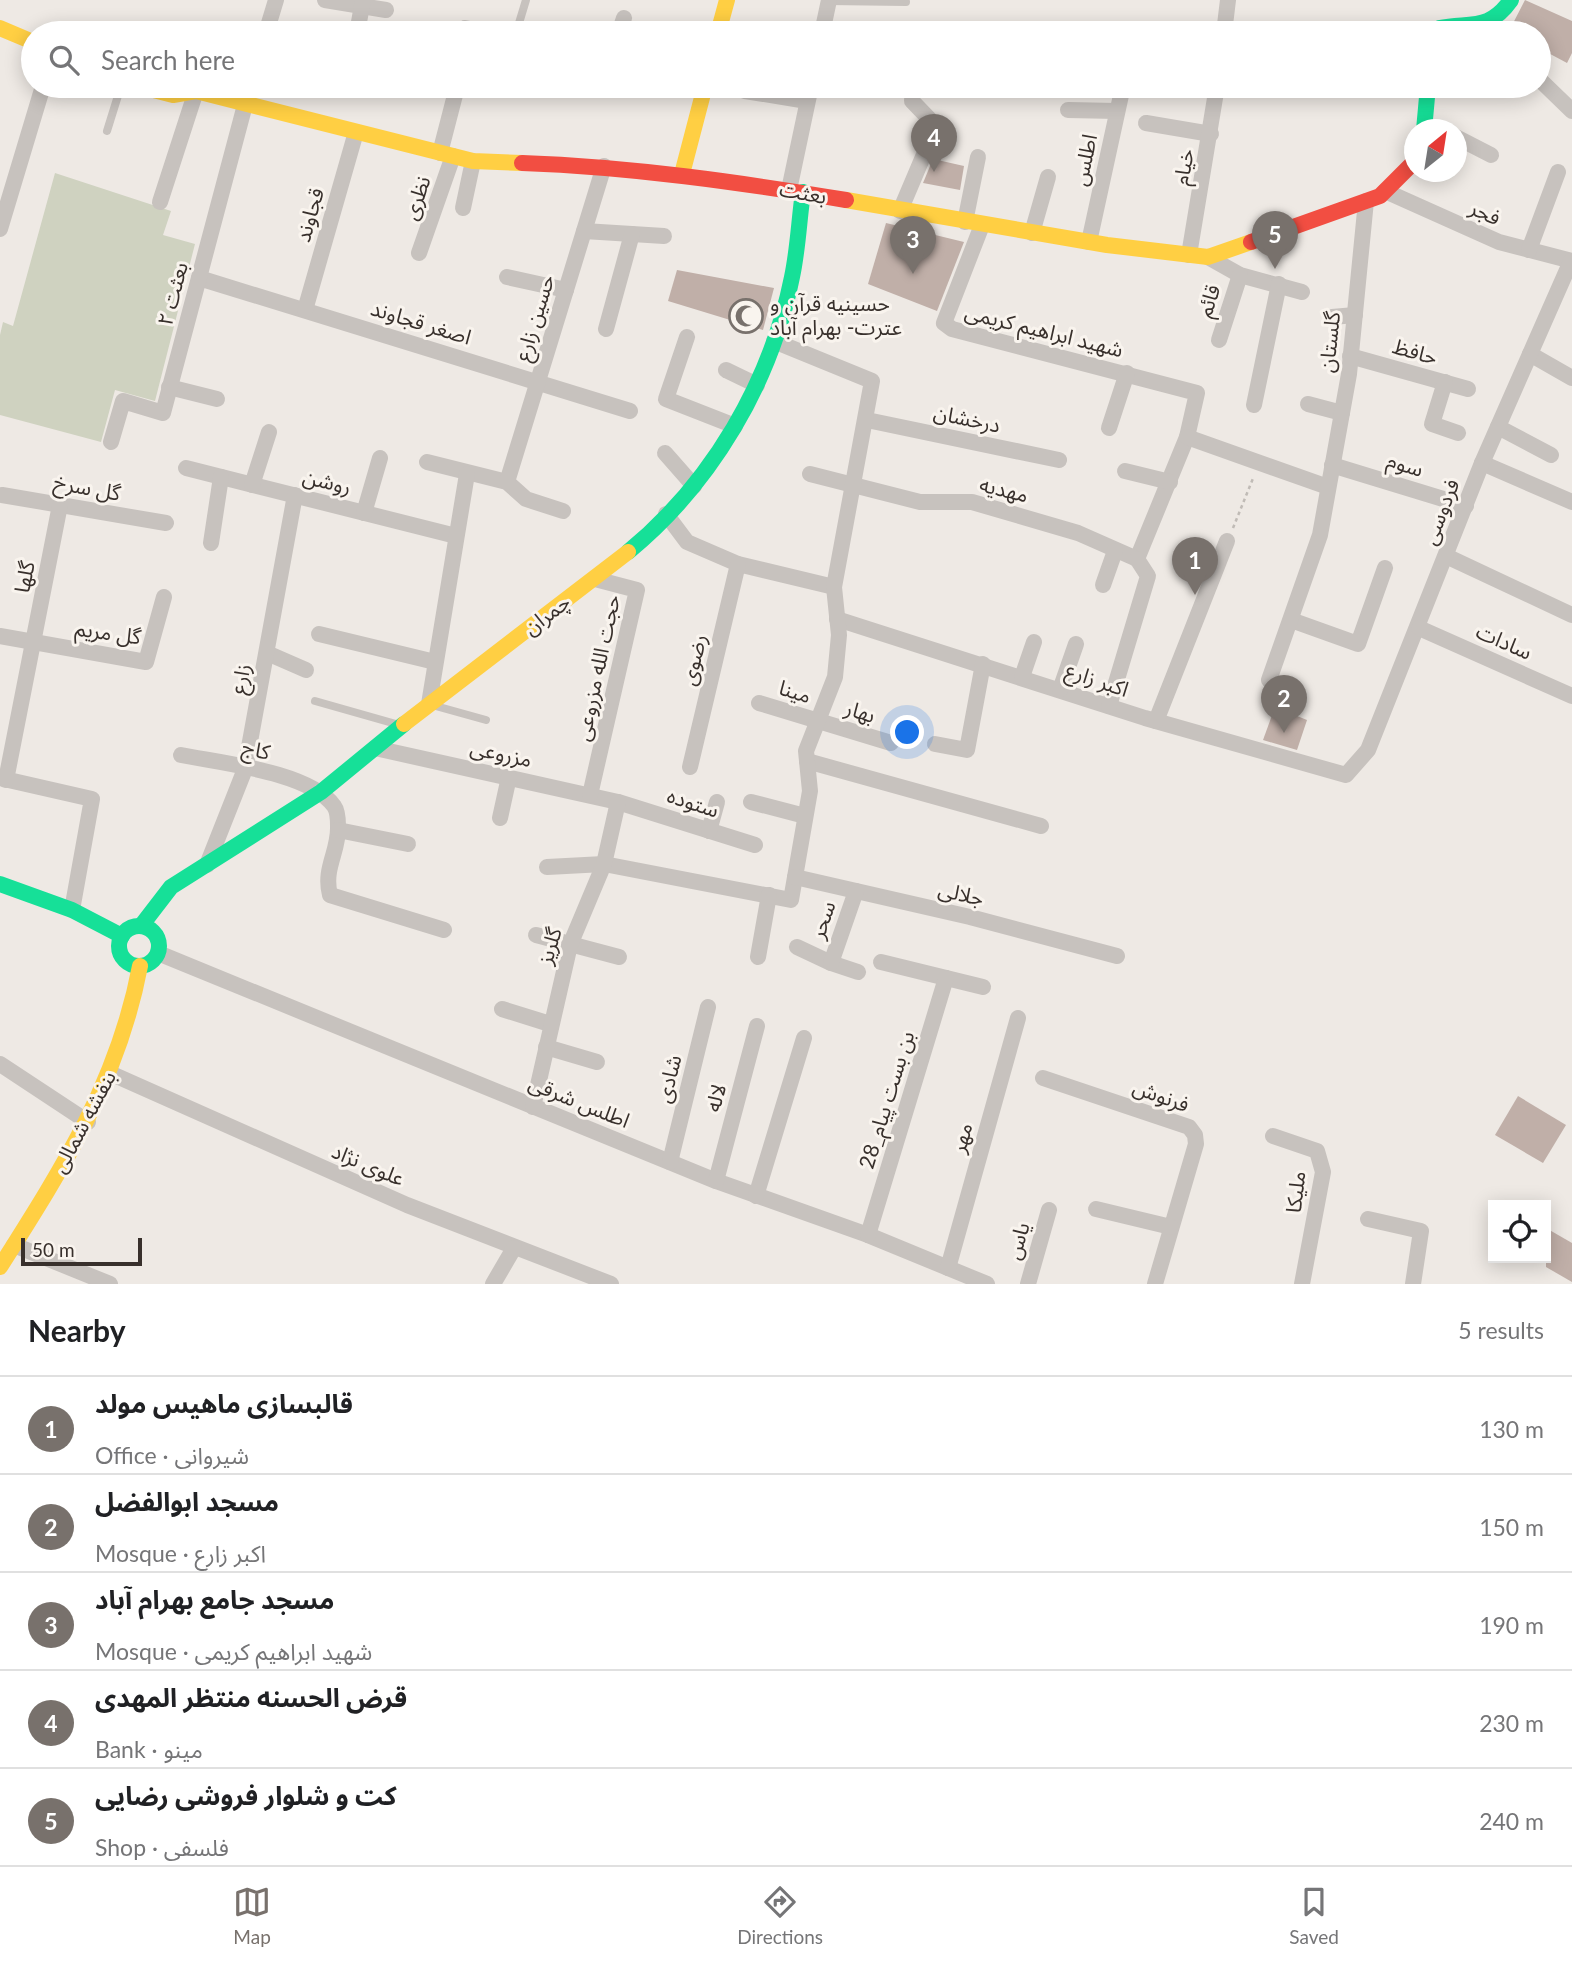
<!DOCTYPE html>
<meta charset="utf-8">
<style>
body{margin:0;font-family:Lato,"Noto Sans Arabic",sans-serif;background:#f2f2f2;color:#202124}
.controls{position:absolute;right:21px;bottom:21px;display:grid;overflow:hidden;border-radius:0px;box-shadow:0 4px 18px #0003}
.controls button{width:63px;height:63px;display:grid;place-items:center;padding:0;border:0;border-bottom:2px solid #e0e0e0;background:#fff;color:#202124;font:35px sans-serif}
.compass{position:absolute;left:1404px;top:119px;width:63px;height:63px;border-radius:50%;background:#fff;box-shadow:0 4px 18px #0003;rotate:30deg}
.scale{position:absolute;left:21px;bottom:18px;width:121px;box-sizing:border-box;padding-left:7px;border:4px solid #38302c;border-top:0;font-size:19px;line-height:24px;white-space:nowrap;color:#38302c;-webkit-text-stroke:5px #f9f4ee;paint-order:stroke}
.you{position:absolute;left:908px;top:733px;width:24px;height:24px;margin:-18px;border:5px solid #fff;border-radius:50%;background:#1a73e8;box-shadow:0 0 0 10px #1a73e833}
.badge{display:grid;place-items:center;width:46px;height:46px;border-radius:50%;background:#78716c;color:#fff;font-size:23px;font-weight:700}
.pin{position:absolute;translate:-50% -58px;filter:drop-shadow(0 2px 4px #0008)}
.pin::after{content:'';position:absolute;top:37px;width:24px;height:21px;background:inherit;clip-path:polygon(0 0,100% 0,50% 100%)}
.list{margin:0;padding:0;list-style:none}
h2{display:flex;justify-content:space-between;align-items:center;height:91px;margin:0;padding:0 28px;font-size:30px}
h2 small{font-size:23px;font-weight:400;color:#757577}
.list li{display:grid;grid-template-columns:46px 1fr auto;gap:21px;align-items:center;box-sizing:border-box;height:98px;padding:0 28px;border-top:2px solid #e0e0e0}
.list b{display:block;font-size:26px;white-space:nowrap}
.list p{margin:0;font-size:23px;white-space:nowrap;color:#757577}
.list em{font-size:23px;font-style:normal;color:#757577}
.icon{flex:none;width:38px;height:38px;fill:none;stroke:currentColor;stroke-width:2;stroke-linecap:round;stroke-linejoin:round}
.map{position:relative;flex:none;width:1572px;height:1284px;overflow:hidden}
.search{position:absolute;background:#fff;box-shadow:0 4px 18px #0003;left:21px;right:21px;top:21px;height:77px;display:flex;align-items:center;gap:18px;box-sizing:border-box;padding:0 24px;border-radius:38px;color:#757577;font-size:26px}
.sheet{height:581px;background:#fff}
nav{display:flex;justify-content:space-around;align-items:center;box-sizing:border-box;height:98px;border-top:2px solid #e0e0e0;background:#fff;font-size:19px;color:#757577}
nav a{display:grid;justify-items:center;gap:4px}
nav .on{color:#78716c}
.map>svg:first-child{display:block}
.green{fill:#cfd2c0}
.building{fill:#c0afa8}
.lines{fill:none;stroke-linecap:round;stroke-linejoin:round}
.path{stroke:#c0bbb6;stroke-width:2.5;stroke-dasharray:3.5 3.5;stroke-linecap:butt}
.lane{stroke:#c7c2be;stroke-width:8}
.street{stroke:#c7c2be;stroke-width:16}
.fast{stroke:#16e098;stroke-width:16}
.slow{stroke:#ffcf43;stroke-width:16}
.jam{stroke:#f24e42;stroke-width:16}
.labels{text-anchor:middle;stroke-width:6;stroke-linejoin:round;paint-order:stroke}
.street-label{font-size:21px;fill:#38302c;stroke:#f9f4ee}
.poi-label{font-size:21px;fill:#38302c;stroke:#f9f4ee;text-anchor:start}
</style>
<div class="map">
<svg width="1572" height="1284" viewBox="0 0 1572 1284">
<rect width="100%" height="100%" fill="#eee9e4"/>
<polygon class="green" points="55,173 171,211 163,235 195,244 155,401 115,390 101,442 0,415 0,335 3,322 13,326"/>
<g class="building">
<polygon points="1525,0 1572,21 1572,53 1567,63 1539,48 1539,33 1508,33"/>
<polygon points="933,159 964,166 960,190 923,183"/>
<polygon points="886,223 964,242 937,311 868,284"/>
<polygon points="677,270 774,288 763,330 668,301"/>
<polygon points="1275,707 1307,720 1297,750 1263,740"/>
<polygon points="1518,1096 1566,1125 1543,1163 1495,1135"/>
<polygon points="1546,1228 1572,1243 1572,1282 1546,1267"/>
</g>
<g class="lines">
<polyline class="path" points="1233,528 1254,476"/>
<g class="lane">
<polyline points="828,1 906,2"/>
<polyline points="516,33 526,0"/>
<polyline points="107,131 121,86"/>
<polyline points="315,701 396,724"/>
<polyline points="432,705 486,720"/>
</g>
<g class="street">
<polyline points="325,0 386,10"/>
<polyline points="465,28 492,33"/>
<polyline points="266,33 276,0"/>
<polyline points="357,33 363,0"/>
<polyline points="619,33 624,18"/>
<polyline points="822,33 829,0"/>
<polyline points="1224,33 1228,0"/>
<polyline points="1539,79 1572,111"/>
<polyline points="745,91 807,101"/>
<polyline points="1068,110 1117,111"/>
<polyline points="1146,123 1211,134"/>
<polyline points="1456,137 1491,155"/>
<polyline points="440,153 455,95"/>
<polyline points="789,190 811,86"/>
<polyline points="1385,191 1499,242 1572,261"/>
<polyline points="160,202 196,91"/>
<polyline points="463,208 473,161"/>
<polyline points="900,211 936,126 912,101 913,86"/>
<polyline points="965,222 978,157"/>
<polyline points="982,225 944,323 952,329 1197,393 1187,437 1137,559"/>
<polyline points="0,229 43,86"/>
<polyline points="584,231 664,236"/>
<polyline points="1032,233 1048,177"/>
<polyline points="1089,242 1123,86"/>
<polyline points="1529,250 1558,172"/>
<polyline points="419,253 453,156"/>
<polyline points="1189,255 1217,86"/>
<polyline points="1208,257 1240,275 1302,292"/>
<polyline points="507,277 566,290"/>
<polyline points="199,278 630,411"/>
<polyline points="305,310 356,132"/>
<polyline points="1332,317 1355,315"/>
<polyline points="606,329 632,234"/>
<polyline points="687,337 666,399 735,426"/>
<polyline points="1219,340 1240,275"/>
<polyline points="1530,354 1572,378"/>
<polyline points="1350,356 1468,389"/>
<polyline points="726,370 757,385"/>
<polyline points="1445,382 1432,424 1458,433"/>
<polyline points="169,387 217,399"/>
<polyline points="1308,404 1342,413"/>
<polyline points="1254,405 1279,284"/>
<polyline points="867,420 1059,460"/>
<polyline points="1498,427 1551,455"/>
<polyline points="1109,428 1127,373"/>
<polyline points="1187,437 1328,487"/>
<polyline points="111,442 123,401 163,413 250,86"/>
<polyline points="665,453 694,486"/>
<polyline points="427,462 507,482 526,499 563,511"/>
<polyline points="1482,463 1572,502"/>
<polyline points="1332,465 1466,506"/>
<polyline points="186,468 456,536"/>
<polyline points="1125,471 1170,482"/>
<polyline points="810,474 920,502 972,502 1078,533 1137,559"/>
<polyline points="507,482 604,166"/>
<polyline points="252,485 269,432"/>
<polyline points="2,495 166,523"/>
<polyline points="364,513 380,458"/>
<polyline points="666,514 687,542 738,564 834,587"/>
<polyline points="211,543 221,477"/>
<polyline points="1446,556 1572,615"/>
<polyline points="1103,585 1115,551"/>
<polyline points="837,619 1145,718 1346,775 1368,750 1482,463 1571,261"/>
<polyline points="1291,620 1358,644 1385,568"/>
<polyline points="1419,628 1572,696"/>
<polyline points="319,634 435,662"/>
<polyline points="0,636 146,662 164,597"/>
<polyline points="267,653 306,670"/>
<polyline points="1022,677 1034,642"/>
<polyline points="1269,680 1320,535 1349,374 1366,201"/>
<polyline points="1060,690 1076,644"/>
<polyline points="759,703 891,743"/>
<polyline points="429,704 467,474"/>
<polyline points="1109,706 1148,576 1137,559"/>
<polyline points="1156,721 1227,541"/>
<polyline points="935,744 967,750 983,664"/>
<polyline points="375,748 618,802 755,845"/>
<path d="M181,755C220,763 310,772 334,806C337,810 338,820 338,826C339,852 323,868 330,895L444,930"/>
<polyline points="807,761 1041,826"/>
<polyline points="690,767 738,564"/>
<polyline points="0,778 92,799 72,910"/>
<polyline points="6,780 60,505"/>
<polyline points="590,795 637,590 595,579"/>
<polyline points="751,802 805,816"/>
<polyline points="500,818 509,777"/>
<polyline points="338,830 408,844"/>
<polyline points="709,831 717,802"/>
<polyline points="207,865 245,769 295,495"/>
<polyline points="547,867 604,864 791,900 810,791 806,751 835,677 839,635 834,587 872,381 774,341"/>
<polyline points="795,877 970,917 1117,956"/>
<polyline points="536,935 619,957"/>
<polyline points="797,947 831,963 858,972"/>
<polyline points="158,953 716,1181 868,1235 987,1284"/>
<polyline points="758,957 769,895"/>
<polyline points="881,962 983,987"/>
<polyline points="831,963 856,891"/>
<polyline points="502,1009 550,1024"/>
<polyline points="546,1047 597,1062"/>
<polyline points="0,1064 88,1122"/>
<polyline points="112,1074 407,1205 611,1284"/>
<polyline points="1043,1078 1189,1127 1195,1135 1196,1144 1155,1284"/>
<polyline points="533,1107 570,945 604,864 618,802"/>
<polyline points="1273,1136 1317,1151 1323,1172 1302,1284"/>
<polyline points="670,1162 708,1007"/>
<polyline points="716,1181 757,1026"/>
<polyline points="756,1196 804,1038"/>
<polyline points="1096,1209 1171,1227"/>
<polyline points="1368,1219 1421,1231 1413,1284"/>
<polyline points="868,1235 946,978"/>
<polyline points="14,1245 110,1284"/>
<polyline points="948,1268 1018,1018"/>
<polyline points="493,1284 514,1248"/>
<polyline points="1028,1284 1049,1210"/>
</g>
<g class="fast">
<path d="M1436,33L1439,28C1472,22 1489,31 1511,0"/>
<polyline points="1424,130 1428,86"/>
<path d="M628,552C712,483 771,382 792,277C798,249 799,220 803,192"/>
<polyline points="0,884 72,910 122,936"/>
<polyline points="141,926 171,887 321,792 404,724"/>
<circle cx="139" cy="946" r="20"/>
</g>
<g class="slow">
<polyline points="0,28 33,42"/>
<polyline points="718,33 727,0"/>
<polyline points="138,86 173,95 196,91 473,161 522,163"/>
<polyline points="682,174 705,86"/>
<polyline points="846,200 1107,245 1208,257 1251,242"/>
<polyline points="404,724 628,552"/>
<path d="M0,1267C62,1169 118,1082 140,966"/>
</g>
<g class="jam">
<path d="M522,163C632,167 738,182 846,200"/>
<polyline points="1251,242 1380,196 1414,162"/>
</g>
</g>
<defs>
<g id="mosque-ring" transform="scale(1.75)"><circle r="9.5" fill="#f9f4ee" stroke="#78716c" stroke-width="1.5"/><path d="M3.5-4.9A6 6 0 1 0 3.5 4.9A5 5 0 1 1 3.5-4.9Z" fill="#78716c"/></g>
</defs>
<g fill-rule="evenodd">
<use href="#mosque-ring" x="746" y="316"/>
</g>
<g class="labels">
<g class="street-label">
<text transform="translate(1085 160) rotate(-78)" y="7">اطلس</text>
<text transform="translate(1184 167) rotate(-80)" y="7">خیام</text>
<text transform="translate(803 193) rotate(10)" y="7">بعثت</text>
<text transform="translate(417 198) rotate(-71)" y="7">نظری</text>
<text transform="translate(1485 213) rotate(24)" y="7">فجر</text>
<text transform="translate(310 215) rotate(-74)" y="7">قجاوند</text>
<text transform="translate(173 294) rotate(-75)" y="7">بعثت ۲</text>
<text transform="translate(1209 301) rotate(-72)" y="7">قائم</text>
<text transform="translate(535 318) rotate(-73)" y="7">حسین زارع</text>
<text transform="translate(421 323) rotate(17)" y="7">اصغر قجاوند</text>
<text transform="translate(1044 331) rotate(14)" y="7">شهید ابراهیم کریمی</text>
<text transform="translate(1330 342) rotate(-84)" y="7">گلستان</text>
<text transform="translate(1415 352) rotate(16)" y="7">حافظ</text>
<text transform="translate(967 419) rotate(12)" y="7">درخشان</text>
<text transform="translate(1405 465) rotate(17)" y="7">سوم</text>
<text transform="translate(327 482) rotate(14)" y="7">روشن</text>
<text transform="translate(87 488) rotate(10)" y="7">گل سرخ</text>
<text transform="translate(1004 490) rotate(14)" y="7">مهدیه</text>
<text transform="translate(1441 512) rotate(-69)" y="7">فردوسی</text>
<text transform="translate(25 577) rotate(-79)" y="7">گلها</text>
<text transform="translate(547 615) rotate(-37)" y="7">چمران</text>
<text transform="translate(108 633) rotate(8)" y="7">گل مریم</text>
<text transform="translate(1504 642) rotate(24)" y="7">سادات</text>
<text transform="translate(694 660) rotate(-77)" y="7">رضوی</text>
<text transform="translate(598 668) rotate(-78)" y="7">حجت الله مزروعی</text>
<text transform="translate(241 679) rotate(-79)" y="7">زارع</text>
<text transform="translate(1097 680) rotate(19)" y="7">اکبر زارع</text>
<text transform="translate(795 692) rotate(17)" y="7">مینا</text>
<text transform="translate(860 712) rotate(17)" y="7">بهار</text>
<text transform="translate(256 750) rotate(12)" y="7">کاج</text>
<text transform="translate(501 754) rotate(12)" y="7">مزروعی</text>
<text transform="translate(693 803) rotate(18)" y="7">ستوده</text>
<text transform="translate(961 894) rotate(13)" y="7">جلالی</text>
<text transform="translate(823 920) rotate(-71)" y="7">سحر</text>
<text transform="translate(550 946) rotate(-73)" y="7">گلریز</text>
<text transform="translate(669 1079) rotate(-76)" y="7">شادی</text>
<text transform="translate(1161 1096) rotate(20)" y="7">فرنوش</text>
<text transform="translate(716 1098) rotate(-75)" y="7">لاله</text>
<text transform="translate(887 1100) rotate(-73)" y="7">بن بست پیام_28</text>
<text transform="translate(579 1102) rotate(22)" y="7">اطلس شرقی</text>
<text transform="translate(84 1122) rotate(-62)" y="7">بنفشه شمالی</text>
<text transform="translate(962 1138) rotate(-74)" y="7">مهر</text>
<text transform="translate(368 1165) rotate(23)" y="7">علوی نژاد</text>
<text transform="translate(1296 1192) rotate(-83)" y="7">ملیکا</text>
<text transform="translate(1018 1241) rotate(-74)" y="7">یاس</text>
</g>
<g class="poi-label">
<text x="770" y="311">حسینیه قرآن و<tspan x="770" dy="24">عترت- بهرام آباد</tspan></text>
</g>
</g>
</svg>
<div class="controls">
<button><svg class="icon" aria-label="locate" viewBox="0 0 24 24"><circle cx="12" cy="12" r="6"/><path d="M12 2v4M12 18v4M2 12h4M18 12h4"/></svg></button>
</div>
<svg class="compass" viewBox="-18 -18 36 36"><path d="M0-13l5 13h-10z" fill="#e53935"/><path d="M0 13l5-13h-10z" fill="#757577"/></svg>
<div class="scale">50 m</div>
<div class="you"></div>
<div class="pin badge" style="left:1195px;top:595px">1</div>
<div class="pin badge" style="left:1284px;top:733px">2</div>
<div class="pin badge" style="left:913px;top:274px">3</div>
<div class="pin badge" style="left:934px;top:172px">4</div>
<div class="pin badge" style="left:1275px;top:269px">5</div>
<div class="search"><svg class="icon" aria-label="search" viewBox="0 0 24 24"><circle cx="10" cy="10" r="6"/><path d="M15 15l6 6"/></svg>Search here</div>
</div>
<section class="sheet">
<h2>Nearby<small>5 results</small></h2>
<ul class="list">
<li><span class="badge">1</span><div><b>قالبسازی ماهیس مولد</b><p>Office · شیروانی</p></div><em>130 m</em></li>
<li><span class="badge">2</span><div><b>مسجد ابوالفضل</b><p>Mosque · اکبر زارع</p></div><em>150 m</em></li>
<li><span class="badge">3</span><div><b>مسجد جامع بهرام آباد</b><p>Mosque · شهید ابراهیم کریمی</p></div><em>190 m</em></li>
<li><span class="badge">4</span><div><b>قرض الحسنه منتظر المهدی</b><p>Bank · مینو</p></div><em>230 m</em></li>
<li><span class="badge">5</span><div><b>کت و شلوار فروشی رضایی</b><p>Shop · فلسفی</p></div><em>240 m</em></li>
</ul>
</section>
<nav>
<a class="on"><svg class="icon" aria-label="map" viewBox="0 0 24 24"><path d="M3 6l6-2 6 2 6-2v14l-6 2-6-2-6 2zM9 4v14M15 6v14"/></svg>Map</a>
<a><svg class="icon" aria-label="directions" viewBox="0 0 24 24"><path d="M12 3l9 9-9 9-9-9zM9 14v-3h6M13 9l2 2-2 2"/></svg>Directions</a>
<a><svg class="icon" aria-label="saved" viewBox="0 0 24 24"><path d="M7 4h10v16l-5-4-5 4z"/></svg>Saved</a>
</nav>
